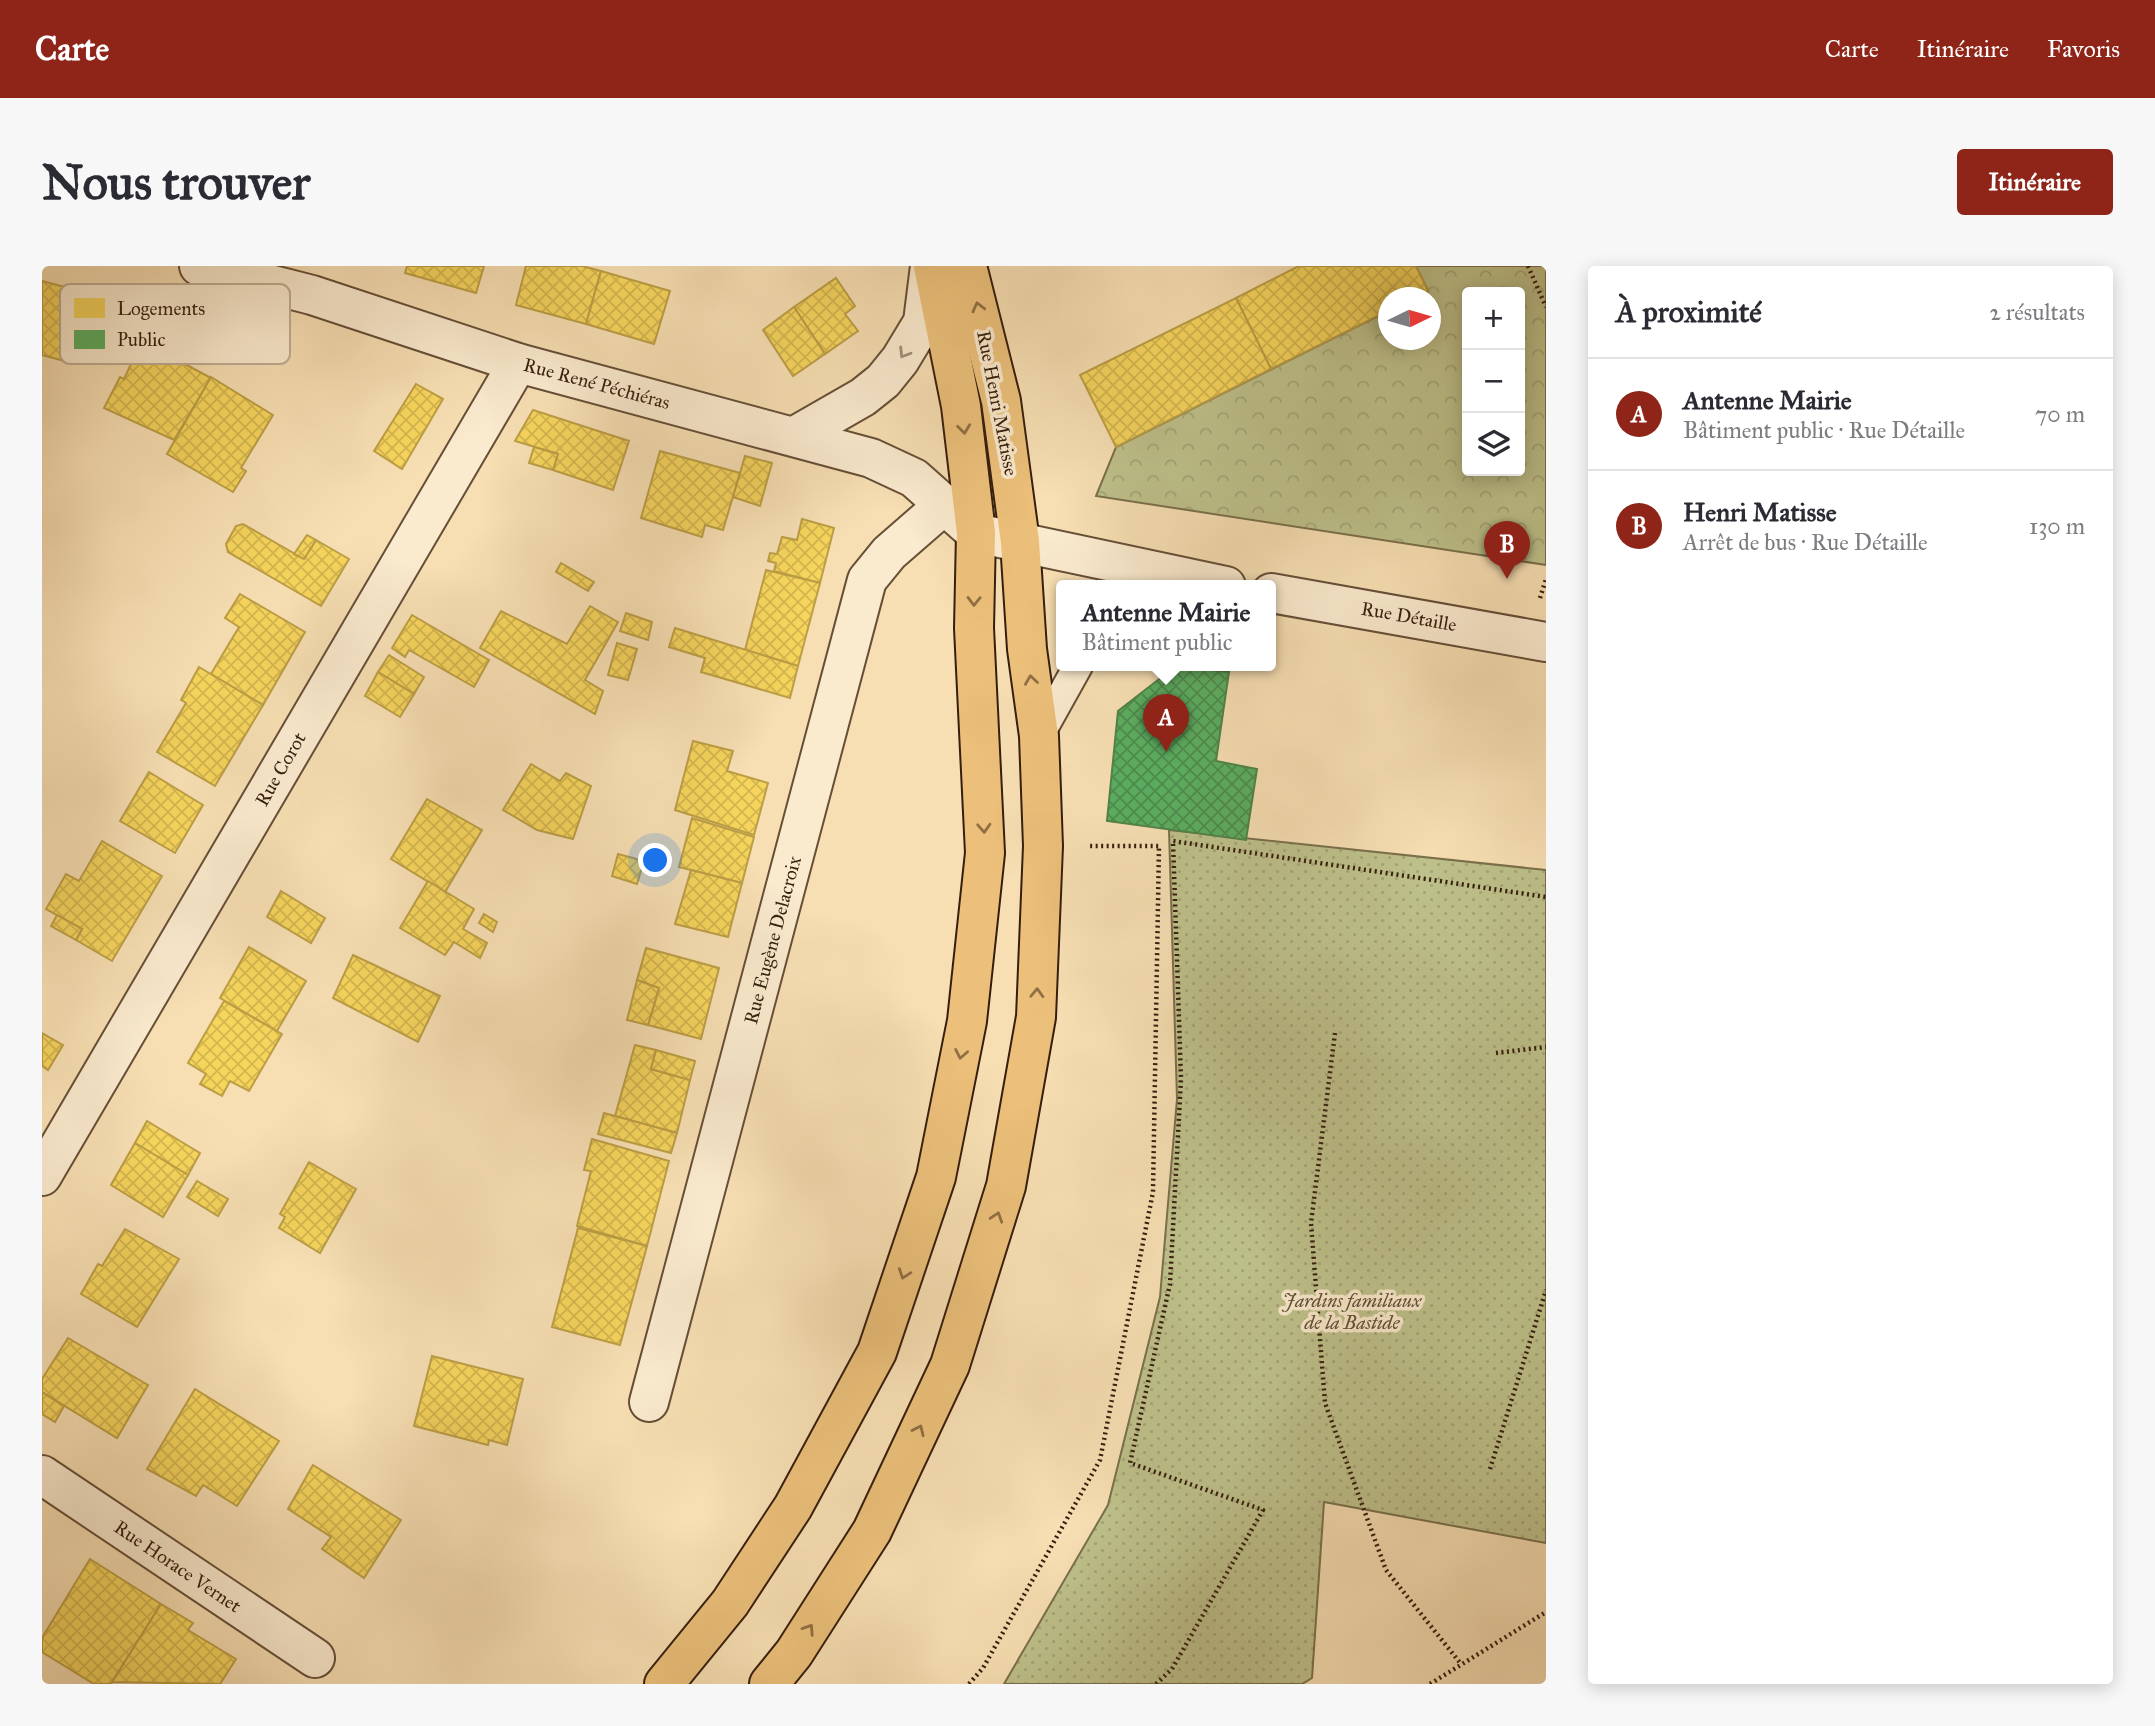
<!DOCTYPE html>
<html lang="fr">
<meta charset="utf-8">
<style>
body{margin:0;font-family:"IM FELL Great Primer",serif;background:#f7f7f7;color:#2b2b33}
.controls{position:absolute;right:21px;top:21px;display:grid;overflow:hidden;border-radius:7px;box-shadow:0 4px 18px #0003}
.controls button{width:63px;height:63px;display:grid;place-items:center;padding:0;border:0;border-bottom:2px solid #e1e1e2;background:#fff;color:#2b2b33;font:35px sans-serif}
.compass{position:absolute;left:1336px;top:21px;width:63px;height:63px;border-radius:50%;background:#fff;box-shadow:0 4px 18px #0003;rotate:85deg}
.you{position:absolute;left:614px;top:595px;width:24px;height:24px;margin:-18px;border:5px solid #fff;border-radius:50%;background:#1a73e8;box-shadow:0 0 0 10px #1a73e833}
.badge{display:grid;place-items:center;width:46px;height:46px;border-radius:50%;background:#8f2418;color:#fff;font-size:23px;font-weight:700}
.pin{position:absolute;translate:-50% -58px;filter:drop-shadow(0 2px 4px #0008)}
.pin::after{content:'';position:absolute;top:37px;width:24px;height:21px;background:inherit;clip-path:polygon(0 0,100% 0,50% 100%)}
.popup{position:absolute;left:1014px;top:314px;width:220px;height:91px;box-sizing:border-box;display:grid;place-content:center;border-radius:7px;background:#fff;filter:drop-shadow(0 2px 5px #0005);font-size:23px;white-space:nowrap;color:#7c7c81}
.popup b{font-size:26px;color:#2b2b33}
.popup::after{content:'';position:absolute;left:50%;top:100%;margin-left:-14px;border:14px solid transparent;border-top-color:#fff}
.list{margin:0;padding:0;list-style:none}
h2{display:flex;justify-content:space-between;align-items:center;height:91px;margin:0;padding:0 28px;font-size:30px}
h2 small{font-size:23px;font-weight:400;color:#7c7c81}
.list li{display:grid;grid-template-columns:46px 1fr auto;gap:21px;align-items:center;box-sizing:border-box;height:112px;padding:0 28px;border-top:2px solid #e1e1e2}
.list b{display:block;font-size:26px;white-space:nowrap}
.list p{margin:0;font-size:23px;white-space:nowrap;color:#7c7c81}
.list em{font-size:23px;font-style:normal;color:#7c7c81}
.icon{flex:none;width:38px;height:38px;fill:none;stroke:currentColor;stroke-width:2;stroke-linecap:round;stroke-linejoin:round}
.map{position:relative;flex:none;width:1504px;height:1418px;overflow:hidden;border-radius:7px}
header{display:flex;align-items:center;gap:42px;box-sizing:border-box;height:98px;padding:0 35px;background:#8f2418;color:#fff}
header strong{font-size:33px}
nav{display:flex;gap:38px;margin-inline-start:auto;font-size:24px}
.intro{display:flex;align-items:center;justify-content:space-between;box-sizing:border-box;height:168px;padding:0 42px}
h1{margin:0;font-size:49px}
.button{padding:18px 32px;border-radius:7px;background:#8f2418;color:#fff;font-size:24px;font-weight:700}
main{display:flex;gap:42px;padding:0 42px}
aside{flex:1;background:#fff;border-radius:7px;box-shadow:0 4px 18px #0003}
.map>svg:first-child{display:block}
.park{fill:url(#park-crowns);stroke:#7a704c;stroke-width:2;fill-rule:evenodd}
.garden{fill:url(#garden-dots);stroke:#7a704c;stroke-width:2}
.homes{fill:url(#homes-cross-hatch);stroke:#bc9e45;stroke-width:2}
.public{fill:url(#public-cross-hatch);stroke:#4f8348;stroke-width:2}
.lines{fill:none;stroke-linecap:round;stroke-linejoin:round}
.service-casing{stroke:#664e37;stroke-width:32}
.minor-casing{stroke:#664e37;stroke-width:42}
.primary-casing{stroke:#361e0e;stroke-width:42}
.motorway-casing{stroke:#361e0e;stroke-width:42}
.path{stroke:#361e0e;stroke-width:4.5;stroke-dasharray:2 3.5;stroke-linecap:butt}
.service{stroke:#faeace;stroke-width:28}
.minor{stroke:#faeace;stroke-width:38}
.primary{stroke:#ecc07a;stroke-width:38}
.motorway{stroke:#ecc07a;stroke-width:38}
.oneway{stroke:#916f44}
.oneway2{stroke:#a28e78}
.labels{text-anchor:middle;stroke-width:7;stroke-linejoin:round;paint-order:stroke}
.street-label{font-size:19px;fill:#361e0e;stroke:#faeace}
.park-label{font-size:19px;font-style:italic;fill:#5f4f34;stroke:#faeace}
.key{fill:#faeace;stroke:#bfad94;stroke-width:2}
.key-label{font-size:19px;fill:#361e0e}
</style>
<header>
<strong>Carte</strong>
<nav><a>Carte</a><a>Itinéraire</a><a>Favoris</a></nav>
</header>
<div class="intro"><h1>Nous trouver</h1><a class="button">Itinéraire</a></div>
<main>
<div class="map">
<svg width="1504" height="1418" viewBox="0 0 1504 1418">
<defs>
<pattern id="park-crowns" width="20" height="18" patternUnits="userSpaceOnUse" patternTransform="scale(1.75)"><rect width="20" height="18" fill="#bec18b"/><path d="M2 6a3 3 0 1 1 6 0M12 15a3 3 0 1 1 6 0" fill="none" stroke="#a4a577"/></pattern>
<pattern id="garden-dots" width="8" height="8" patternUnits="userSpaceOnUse" patternTransform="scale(1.75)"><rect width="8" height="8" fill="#bec18b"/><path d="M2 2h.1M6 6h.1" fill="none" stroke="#a4a577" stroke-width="1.8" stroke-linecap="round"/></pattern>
<pattern id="homes-cross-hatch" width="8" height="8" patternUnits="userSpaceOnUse" patternTransform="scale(1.75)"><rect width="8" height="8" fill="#f6d55c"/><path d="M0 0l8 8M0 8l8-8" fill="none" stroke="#d4b64f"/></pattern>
<pattern id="public-cross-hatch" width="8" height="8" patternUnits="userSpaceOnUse" patternTransform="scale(1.75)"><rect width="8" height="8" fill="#5aae61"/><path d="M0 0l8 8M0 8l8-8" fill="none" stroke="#4b8d4e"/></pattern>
</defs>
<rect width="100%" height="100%" fill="#f7dfb3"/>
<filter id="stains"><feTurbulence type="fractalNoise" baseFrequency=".00286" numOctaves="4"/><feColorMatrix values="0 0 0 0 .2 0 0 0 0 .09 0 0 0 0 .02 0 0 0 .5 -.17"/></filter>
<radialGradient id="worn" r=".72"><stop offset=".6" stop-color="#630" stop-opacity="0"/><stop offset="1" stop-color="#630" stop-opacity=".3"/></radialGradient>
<path class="park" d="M1374,0H1504V299L1054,230L1074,181L1346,45V74H1388V32L1373,31L1386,25ZM1425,26H1478V205H1425Z"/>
<polygon class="garden" points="1127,564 1504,604 1504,1277 1282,1236 1270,1412 1260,1418 962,1418 1066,1239 1118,1031 1135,833"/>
<g class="homes">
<polygon points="365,0 442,0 434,27 363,7"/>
<polygon points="484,0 540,0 559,5 544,58 474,39"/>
<polygon points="1257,0 1374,0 1386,25 1373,32 1346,32 1346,45 1229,103 1194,32"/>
<polygon points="559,5 628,25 612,78 544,58"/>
<polygon points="794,12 813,40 803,48 816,65 783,88 752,41"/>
<polygon points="0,15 49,28 30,97 0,89"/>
<polygon points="1194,32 1229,103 1074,181 1038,109"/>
<polygon points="752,41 783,88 751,110 721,64"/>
<polygon points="100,75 169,112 132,174 62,142 78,111 82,113"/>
<polygon points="169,111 231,149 199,202 204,205 191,226 125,188"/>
<polygon points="374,118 401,133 360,203 332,185"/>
<polygon points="491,144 587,175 571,224 511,204 516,188 473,175"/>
<polygon points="492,181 516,188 511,204 487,197"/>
<polygon points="618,185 698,207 681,264 663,259 660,271 599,252"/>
<polygon points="703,190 730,197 718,240 691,231"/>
<polygon points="760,253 792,262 778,317 732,305 734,297 726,295 728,287 735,288 740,271 755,274"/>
<polygon points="201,258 262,293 274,274 307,293 279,340 186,286 184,278 194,260"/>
<polygon points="265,269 274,274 262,293 252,288"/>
<polygon points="519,297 552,316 546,325 514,306"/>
<polygon points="724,304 778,317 756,400 703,384"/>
<polygon points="198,328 263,366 221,439 169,408 197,361 183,352"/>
<polygon points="548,340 576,356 543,414 561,425 553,448 438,382 459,345 525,378"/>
<polygon points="584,347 610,356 606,374 578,365"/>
<polygon points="370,349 447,394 432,421 367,384 363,391 350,382"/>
<polygon points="633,362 756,400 748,432 659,406 663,392 627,381"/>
<polygon points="575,377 595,383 586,414 566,409"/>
<polygon points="347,389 382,411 372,428 336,406"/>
<polygon points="157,401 221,439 173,520 115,486 144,437 139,434"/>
<polygon points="336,406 372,428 358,451 323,430"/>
<polygon points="651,475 691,485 685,505 726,517 712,569 633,544"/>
<polygon points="489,498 518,515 524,507 549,520 531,573 495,564 461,544"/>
<polygon points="107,506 161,539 133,587 78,555"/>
<polygon points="385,533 440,564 403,626 349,593"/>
<polygon points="650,552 712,571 700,617 637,601"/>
<polygon points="60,575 120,610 70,695 34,674 40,663 4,643 24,608 37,615"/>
<polygon points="576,588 602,595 595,618 570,610"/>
<polygon points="649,604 700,617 686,671 633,658"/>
<polygon points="386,615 432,643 421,663 445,677 438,692 412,676 403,689 358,662"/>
<polygon points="239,625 283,652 269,677 225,651"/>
<polygon points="442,648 455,656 451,666 437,657"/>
<polygon points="15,649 40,663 34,674 9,660"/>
<polygon points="207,681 264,715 235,765 178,732"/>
<polygon points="604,682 677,702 659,773 606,759 617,722 595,714"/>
<polygon points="311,689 398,730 376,776 291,732"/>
<polygon points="595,714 617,722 606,759 585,754"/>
<polygon points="182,735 240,768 207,825 188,815 180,830 158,818 164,808 146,797"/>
<polygon points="0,767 21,779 6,804 0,800"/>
<polygon points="593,779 614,784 609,803 648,814 635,867 573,850"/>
<polygon points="614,784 653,795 648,814 609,803"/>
<polygon points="562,847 635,867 629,887 556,868"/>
<polygon points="105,855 158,887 146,909 93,877"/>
<polygon points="550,873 627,895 605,980 535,960 549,905 542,904"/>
<polygon points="93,877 146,909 121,951 69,919"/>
<polygon points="267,896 314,923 278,987 237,962 243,951 238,948"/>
<polygon points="155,915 186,933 176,950 145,931"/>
<polygon points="536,962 605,980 578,1079 510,1061"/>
<polygon points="83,963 137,993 95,1061 39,1028 56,998 60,1000"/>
<polygon points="26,1072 106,1119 75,1172 0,1126 0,1113"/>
<polygon points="390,1090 481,1113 465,1179 447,1174 446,1179 372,1160"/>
<polygon points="153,1123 237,1175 195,1240 161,1219 154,1230 105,1203"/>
<polygon points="0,1126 22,1140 13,1156 0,1148"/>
<polygon points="271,1199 359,1254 322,1312 280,1283 289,1271 246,1243"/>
<polygon points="48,1293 119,1338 69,1418 52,1418 0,1386 0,1372"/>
<polygon points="119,1338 151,1357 146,1364 194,1393 178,1418 70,1416"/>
</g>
<polygon class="public" points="1134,400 1187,406 1174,495 1215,503 1204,574 1065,555 1076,445"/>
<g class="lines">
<g class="service-casing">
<polyline id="service" points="997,470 1036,400"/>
</g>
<g class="minor-casing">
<g id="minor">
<polyline points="157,0 270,29 476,97 829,192 872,212 934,267 1184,320"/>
<polyline points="753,170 821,131 841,115 858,94 881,56 888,0"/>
<polyline points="1229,327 1504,376"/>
<polyline points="0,910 476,97"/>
<polyline points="607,1136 825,314 847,287 901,240"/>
<polyline points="0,1209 273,1392"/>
</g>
</g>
<g class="primary-casing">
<g id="primary">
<polyline points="891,0 919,140 934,267"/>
<polyline points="925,0 959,135 978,276"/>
</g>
</g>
<g class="motorway-casing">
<g id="motorway">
<polyline points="622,1418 688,1337 751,1241 835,1086 894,911 925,755 943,587 932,362 934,267"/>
<polyline points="727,1418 752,1387 830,1265 908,1099 964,920 994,751 1001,580 997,470 985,383 978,276"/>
</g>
</g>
<g class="path">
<polyline points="1486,0 1504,41"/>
<polyline points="1498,332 1504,313"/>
<polyline points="1293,767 1269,957 1283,1137 1344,1304 1419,1398"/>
<polyline points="1454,787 1504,781"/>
<polyline points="1448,1203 1504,1024"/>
<polyline points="927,1418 941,1402 1058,1194 1111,926 1117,580 1046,580"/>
<polyline points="1114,1418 1130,1403 1221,1244 1088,1197 1128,1018 1139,813 1131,575 1504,631"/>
<polyline points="1388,1418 1504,1346"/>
</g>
<use href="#service" class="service"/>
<use href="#minor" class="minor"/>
<use href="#primary" class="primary"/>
<use href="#motorway" class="motorway"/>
</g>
<defs><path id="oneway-chevron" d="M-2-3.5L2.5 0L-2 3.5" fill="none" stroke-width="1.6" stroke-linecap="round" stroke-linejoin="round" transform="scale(1.75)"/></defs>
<g class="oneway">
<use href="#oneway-chevron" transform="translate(936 41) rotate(-104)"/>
<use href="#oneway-chevron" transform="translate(922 163) rotate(83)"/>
<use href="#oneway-chevron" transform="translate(932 335) rotate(91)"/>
<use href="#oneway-chevron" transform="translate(989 414) rotate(-98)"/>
<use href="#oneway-chevron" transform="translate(942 562) rotate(87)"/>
<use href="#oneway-chevron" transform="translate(995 727) rotate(-88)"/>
<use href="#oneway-chevron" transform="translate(919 788) rotate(101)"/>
<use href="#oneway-chevron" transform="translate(955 951) rotate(-72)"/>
<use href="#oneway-chevron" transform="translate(862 1008) rotate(109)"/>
<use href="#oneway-chevron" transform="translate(877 1164) rotate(-65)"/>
<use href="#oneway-chevron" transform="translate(767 1363) rotate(-57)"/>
</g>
<use class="oneway2" href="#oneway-chevron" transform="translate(862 87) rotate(122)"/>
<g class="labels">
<g class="street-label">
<text transform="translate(555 117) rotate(15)" y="7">Rue René Péchiéras</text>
<text transform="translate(956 137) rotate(79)" y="7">Rue Henri Matisse</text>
<text transform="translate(1367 350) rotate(10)" y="7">Rue Détaille</text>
<text transform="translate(238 503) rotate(-60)" y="7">Rue Corot</text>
<text transform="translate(730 674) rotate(-75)" y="7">Rue Eugène Delacroix</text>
<text transform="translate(136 1300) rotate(34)" y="7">Rue Horace Vernet</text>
</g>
<g class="park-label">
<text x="1310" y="1041">Jardins familiaux<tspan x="1310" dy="22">de la Bastide</tspan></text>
</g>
</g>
<rect x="18" y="18" width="230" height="80" rx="10" class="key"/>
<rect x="32" y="32" width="31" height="20" fill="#f6d55c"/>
<rect x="32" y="64" width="31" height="19" fill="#5aae61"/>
<g class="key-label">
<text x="75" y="49">Logements</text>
<text x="75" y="80">Public</text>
</g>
<rect width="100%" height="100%" filter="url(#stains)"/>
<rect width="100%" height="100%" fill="url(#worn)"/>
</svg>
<div class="controls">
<button>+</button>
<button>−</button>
<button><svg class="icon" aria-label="layers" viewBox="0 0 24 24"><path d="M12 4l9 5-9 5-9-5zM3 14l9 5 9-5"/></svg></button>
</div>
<svg class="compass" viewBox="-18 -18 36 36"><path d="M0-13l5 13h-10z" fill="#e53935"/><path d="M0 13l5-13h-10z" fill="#7c7c81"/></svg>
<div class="you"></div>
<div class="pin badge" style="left:1124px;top:486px">A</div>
<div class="popup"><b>Antenne Mairie</b>Bâtiment public</div>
<div class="pin badge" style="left:1465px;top:313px">B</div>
</div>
<aside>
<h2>À proximité<small>2 résultats</small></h2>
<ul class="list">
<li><span class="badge">A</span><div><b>Antenne Mairie</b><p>Bâtiment public · Rue Détaille</p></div><em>70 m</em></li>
<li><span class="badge">B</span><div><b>Henri Matisse</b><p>Arrêt de bus · Rue Détaille</p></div><em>130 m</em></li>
</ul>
</aside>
</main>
